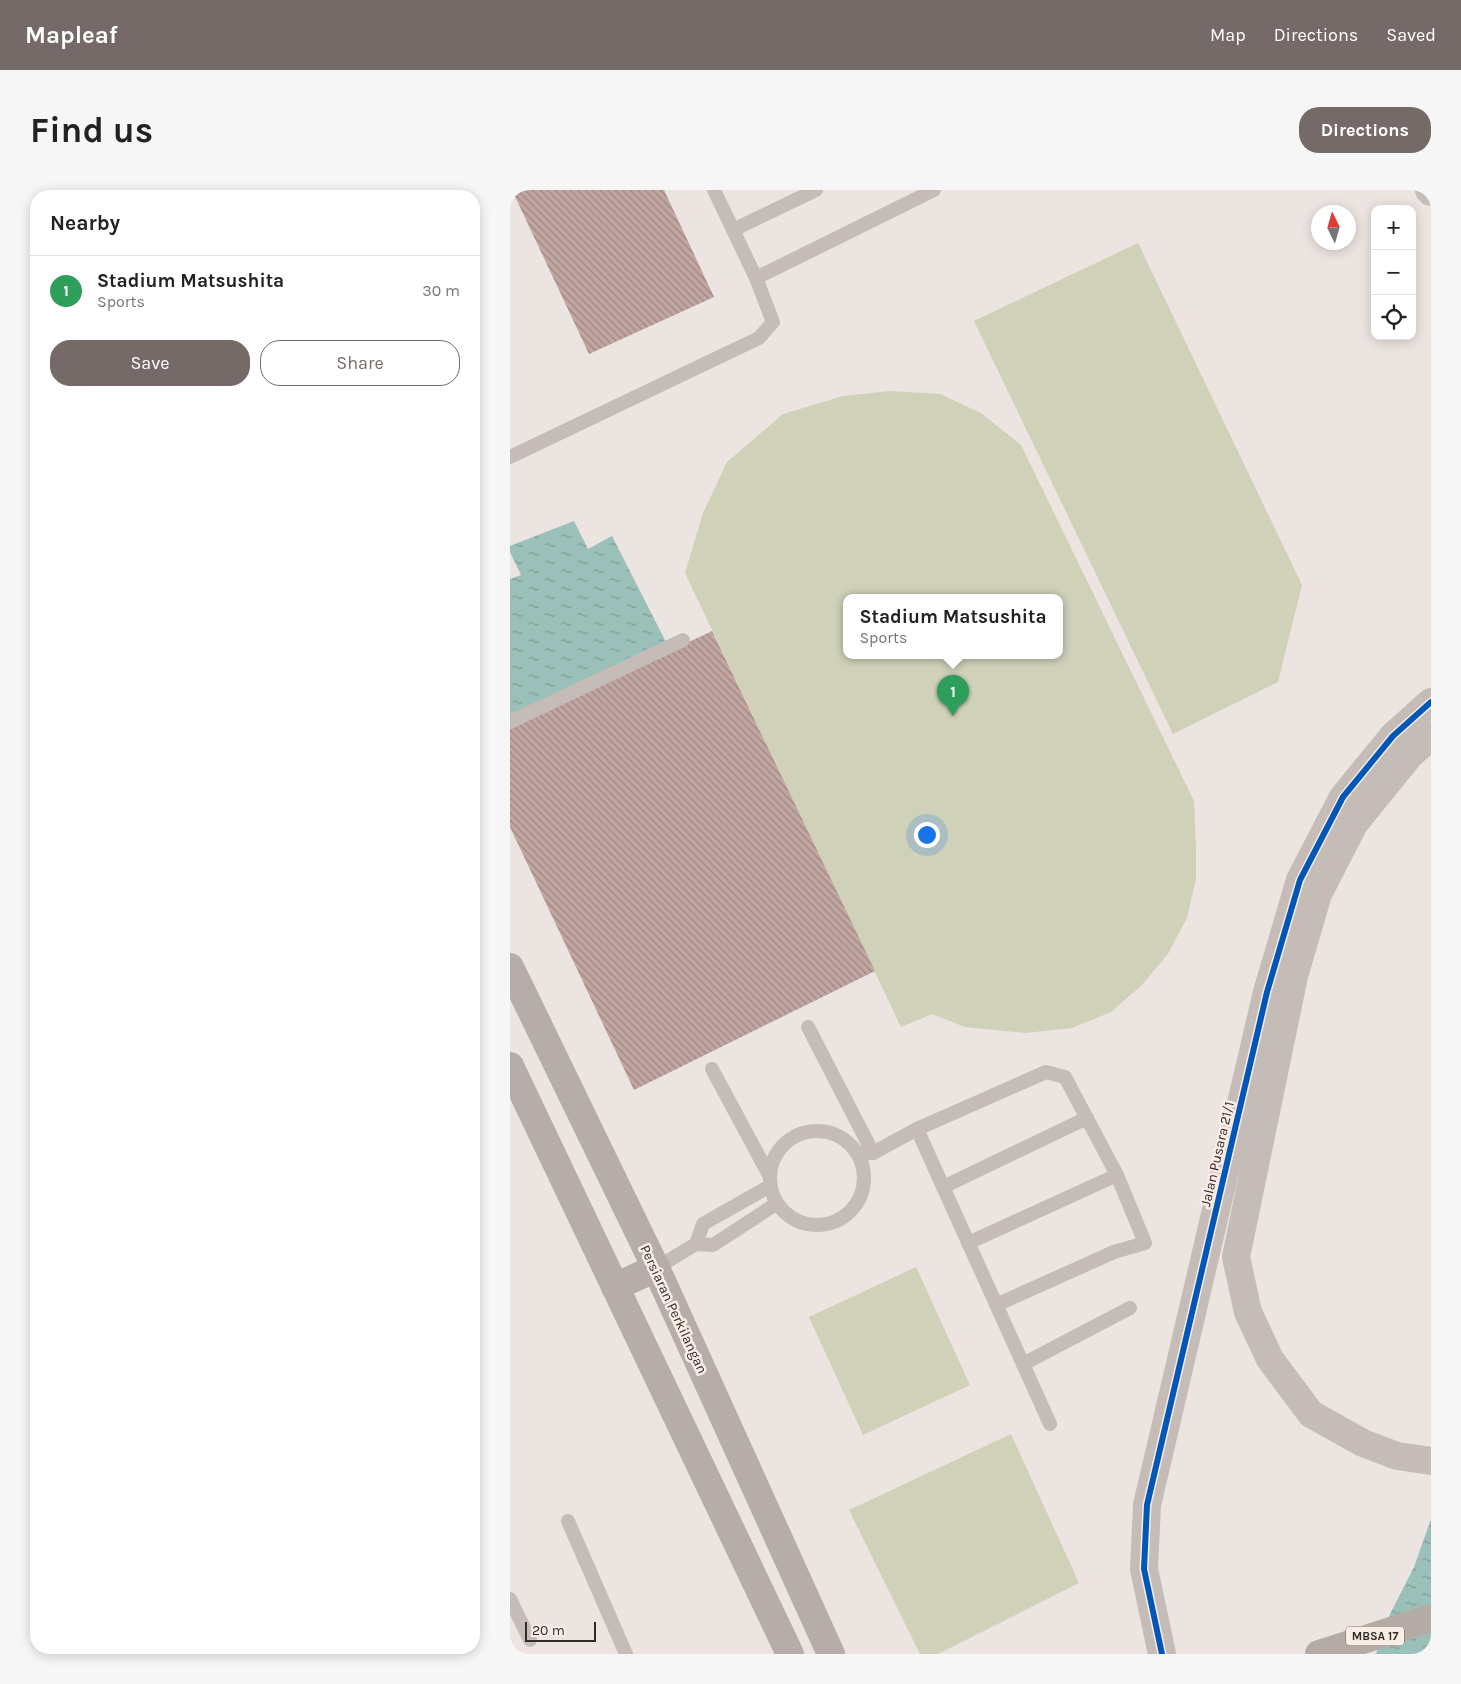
<!DOCTYPE html>
<meta charset="utf-8">
<style>
body{margin:0;font-family:Karla,sans-serif;background:#f6f6f6;color:#222}
.controls{position:absolute;right:15px;top:15px;display:grid;overflow:hidden;border-radius:10px;box-shadow:0 2px 12px #0003}
.controls button{width:45px;height:45px;display:grid;place-items:center;padding:0;border:0;border-bottom:1px solid #e0e0e0;background:#fff;color:#222;font:25px sans-serif}
.compass{position:absolute;left:801px;top:15px;width:45px;height:45px;border-radius:50%;background:#fff;box-shadow:0 2px 12px #0003;rotate:355deg}
.scale{position:absolute;left:15px;bottom:12px;width:71px;box-sizing:border-box;padding-left:5px;border:2px solid #362927;border-top:0;font-size:14px;line-height:18px;white-space:nowrap;color:#362927;-webkit-text-stroke:4px #f9ede6;paint-order:stroke}
.you{position:absolute;left:416px;top:644px;width:18px;height:18px;margin:-12px;border:4px solid #fff;border-radius:50%;background:#1a73e8;box-shadow:0 0 0 8px #1a73e833}
.badge{display:grid;place-items:center;width:32px;height:32px;border-radius:50%;background:#766a68;color:#fff;font-size:16px;font-weight:700}
.pin{position:absolute;translate:-50% -41px;filter:drop-shadow(0 1px 2px #0008)}
.pin::after{content:'';position:absolute;top:26px;width:18px;height:15px;background:inherit;clip-path:polygon(0 0,100% 0,50% 100%)}
.popup{position:absolute;left:333px;top:404px;width:220px;height:65px;box-sizing:border-box;display:grid;place-content:center;border-radius:10px;background:#fff;filter:drop-shadow(0 1px 4px #0005);font-size:16px;white-space:nowrap;color:#767676}
.popup b{font-size:19px;color:#222}
.popup::after{content:'';position:absolute;left:50%;top:100%;margin-left:-10px;border:10px solid transparent;border-top-color:#fff}
.list{margin:0;padding:0;list-style:none}
h2{display:flex;justify-content:space-between;align-items:center;height:65px;margin:0;padding:0 20px;font-size:21px}
h2 small{font-size:16px;font-weight:400;color:#767676}
.list li{display:grid;grid-template-columns:32px 1fr auto;gap:15px;align-items:center;box-sizing:border-box;height:70px;padding:0 20px;border-top:1px solid #e0e0e0}
.list b{display:block;font-size:19px;white-space:nowrap}
.list p{margin:0;font-size:16px;white-space:nowrap;color:#767676}
.list em{font-size:16px;font-style:normal;color:#767676}
.actions{display:flex;gap:10px;padding:15px 20px}
.actions a{flex:1;padding:11px 0;border:1px solid #766a68;border-radius:20px;text-align:center;font-size:18px;color:#766a68}
.actions .main{background:#766a68;color:#fff}
.icon{flex:none;width:28px;height:28px;fill:none;stroke:currentColor;stroke-width:2;stroke-linecap:round;stroke-linejoin:round}
.map{position:relative;flex:none;width:921px;height:1464px;overflow:hidden;border-radius:20px}
header{display:flex;align-items:center;gap:30px;box-sizing:border-box;height:70px;padding:0 25px;background:#766a68;color:#fff}
header strong{font-size:24px}
nav{display:flex;gap:28px;margin-inline-start:auto;font-size:18px}
.intro{display:flex;align-items:center;justify-content:space-between;box-sizing:border-box;height:120px;padding:0 30px}
h1{margin:0;font-size:35px}
.button{padding:12px 22px;border-radius:20px;background:#766a68;color:#fff;font-size:18px;font-weight:700}
main{display:flex;gap:30px;padding:0 30px}
aside{flex:1;background:#fff;border-radius:20px;box-shadow:0 2px 12px #0003}
.map>svg:first-child{display:block}
.pitch{fill:#d0d1b9;fill-rule:evenodd}
.water{fill:url(#water-ripples)}
.building{fill:url(#building-back-hatch)}
.lines{fill:none;stroke-linecap:round;stroke-linejoin:round}
.lane{stroke:#c5bcb8;stroke-width:14}
.street{stroke:#c5bcb8;stroke-width:28}
.secondary{stroke:#b6aca9;stroke-width:28}
.primary{stroke:#b4aba7;stroke-width:28}
.cycleway-casing{stroke:#f9ede6;stroke-width:9}
.cycleway{stroke:#0057b8;stroke-width:6}
.labels{text-anchor:middle;stroke-width:5;stroke-linejoin:round;paint-order:stroke}
.shield{fill:#f9ede6;stroke:#706460;stroke-width:1}
.shield-label{font-size:12px;font-weight:bold;fill:#362927}
.street-label{font-size:14px;fill:#362927;stroke:#f9ede6}
</style>
<header>
<strong>Mapleaf</strong>
<nav><a>Map</a><a>Directions</a><a>Saved</a></nav>
</header>
<div class="intro"><h1>Find us</h1><a class="button">Directions</a></div>
<main>
<aside>
<h2>Nearby<small></small></h2>
<ul class="list">
<li><span class="badge" style="background:#2e9e5b">1</span><div><b>Stadium Matsushita</b><p>Sports</p></div><em>30 m</em></li>
</ul>
<div class="actions"><a class="main">Save</a><a>Share</a></div>
</aside>
<div class="map">
<svg width="921" height="1464" viewBox="0 0 921 1464">
<defs>
<pattern id="water-ripples" width="26" height="14" patternUnits="userSpaceOnUse" patternTransform="scale(1.25)"><rect width="26" height="14" fill="#9bbfb9"/><path d="M2 4q2-2 4 0t4 0M15 11q2-2 4 0t4 0" fill="none" stroke="#7f9b96"/></pattern>
<pattern id="building-back-hatch" width="6" height="6" patternUnits="userSpaceOnUse" patternTransform="scale(1.25)"><rect width="6" height="6" fill="#c0a5a1"/><path d="M-1 5l2 2M0 0l6 6M5-1l2 2" fill="none" stroke="#9d8683"/></pattern>
</defs>
<rect width="100%" height="100%" fill="#ece4e0"/>
<g class="pitch">
<polygon points="628,53 792,395 768,492 663,544 464,131"/>
<path d="M380,201L430,204L471,223L511,255L684,611L686,657V689L677,728L658,764L631,796L601,822L562,838L515,843L455,837L422,824L391,837L175,383L193,323L217,272L273,224L333,206ZM549,407V465H337V407Z"/>
<polygon points="406,1077 460,1195 353,1245 299,1127"/>
<polygon points="501,1244 569,1393 428,1464 410,1464 339,1320"/>
</g>
<g class="water">
<polygon points="64,331 78,359 102,346 158,456 11,522 0,524 0,389 11,385 0,362 0,356"/>
<polygon points="921,1329 921,1464 866,1464 876,1432 904,1377"/>
</g>
<g class="building">
<polygon points="2,0 154,0 204,107 79,164"/>
<polygon points="202,441 365,781 124,900 0,637 0,537"/>
</g>
<g class="lines">
<g class="lane">
<polyline points="223,40 306,0"/>
<polyline points="246,88 424,0"/>
<polyline points="0,267 249,148 263,132 246,88 204,0"/>
<polyline points="0,532 173,450"/>
<polyline points="298,837 363,963"/>
<polyline points="202,879 259,985"/>
<polyline points="407,939 540,1234"/>
<circle cx="307" cy="988" r="47"/>
<polyline points="348,963 363,963 407,939 536,882 555,887 607,985 635,1053 604,1062 486,1115"/>
<polyline points="433,997 577,928"/>
<polyline points="458,1053 607,985"/>
<polyline points="186,1054 193,1034 260,996"/>
<polyline points="146,1078 186,1054 203,1055 266,1014"/>
<polyline points="513,1174 620,1118"/>
<polyline points="58,1331 116,1464"/>
<polyline points="0,1409 20,1450"/>
</g>
<g class="street">
<polyline points="919,0 921,2"/>
<polyline points="921,546 900,565 844,634 808,704 784,786 726,1067 738,1122 760,1169 801,1224 853,1253 887,1266 921,1271"/>
<polyline points="652,1464 634,1379 637,1315 757,802 790,690 833,607 883,546 921,512"/>
</g>
<g class="secondary">
<polyline points="0,777 146,1078 321,1464"/>
<polyline points="0,876 280,1464"/>
<polyline points="105,1097 146,1078"/>
</g>
<polyline class="primary" points="809,1464 921,1428"/>
<g class="cycleway-casing">
<polyline id="cycleway" points="652,1464 634,1379 637,1315 757,802 790,690 833,607 883,546 921,512"/>
</g>
<use href="#cycleway" class="cycleway"/>
</g>
<g class="labels">
<rect class="shield" x="836" y="1436.5" width="58" height="19" rx="4"/>
<g class="shield-label">
<text x="865" y="1450">MBSA 17</text>
</g>
<g class="street-label">
<text transform="translate(707 964) rotate(-77)" y="5">Jalan Pusara 21/1</text>
<text transform="translate(164 1119) rotate(65)" y="5">Persiaran Perkilangan</text>
</g>
</g>
</svg>
<div class="controls">
<button>+</button>
<button>−</button>
<button><svg class="icon" aria-label="locate" viewBox="0 0 24 24"><circle cx="12" cy="12" r="6"/><path d="M12 2v4M12 18v4M2 12h4M18 12h4"/></svg></button>
</div>
<svg class="compass" viewBox="-18 -18 36 36"><path d="M0-13l5 13h-10z" fill="#e53935"/><path d="M0 13l5-13h-10z" fill="#767676"/></svg>
<div class="scale">20 m</div>
<div class="you"></div>
<div class="pin badge" style="left:443px;top:526px;background:#2e9e5b">1</div>
<div class="popup"><b>Stadium Matsushita</b>Sports</div>
</div>
</main>
